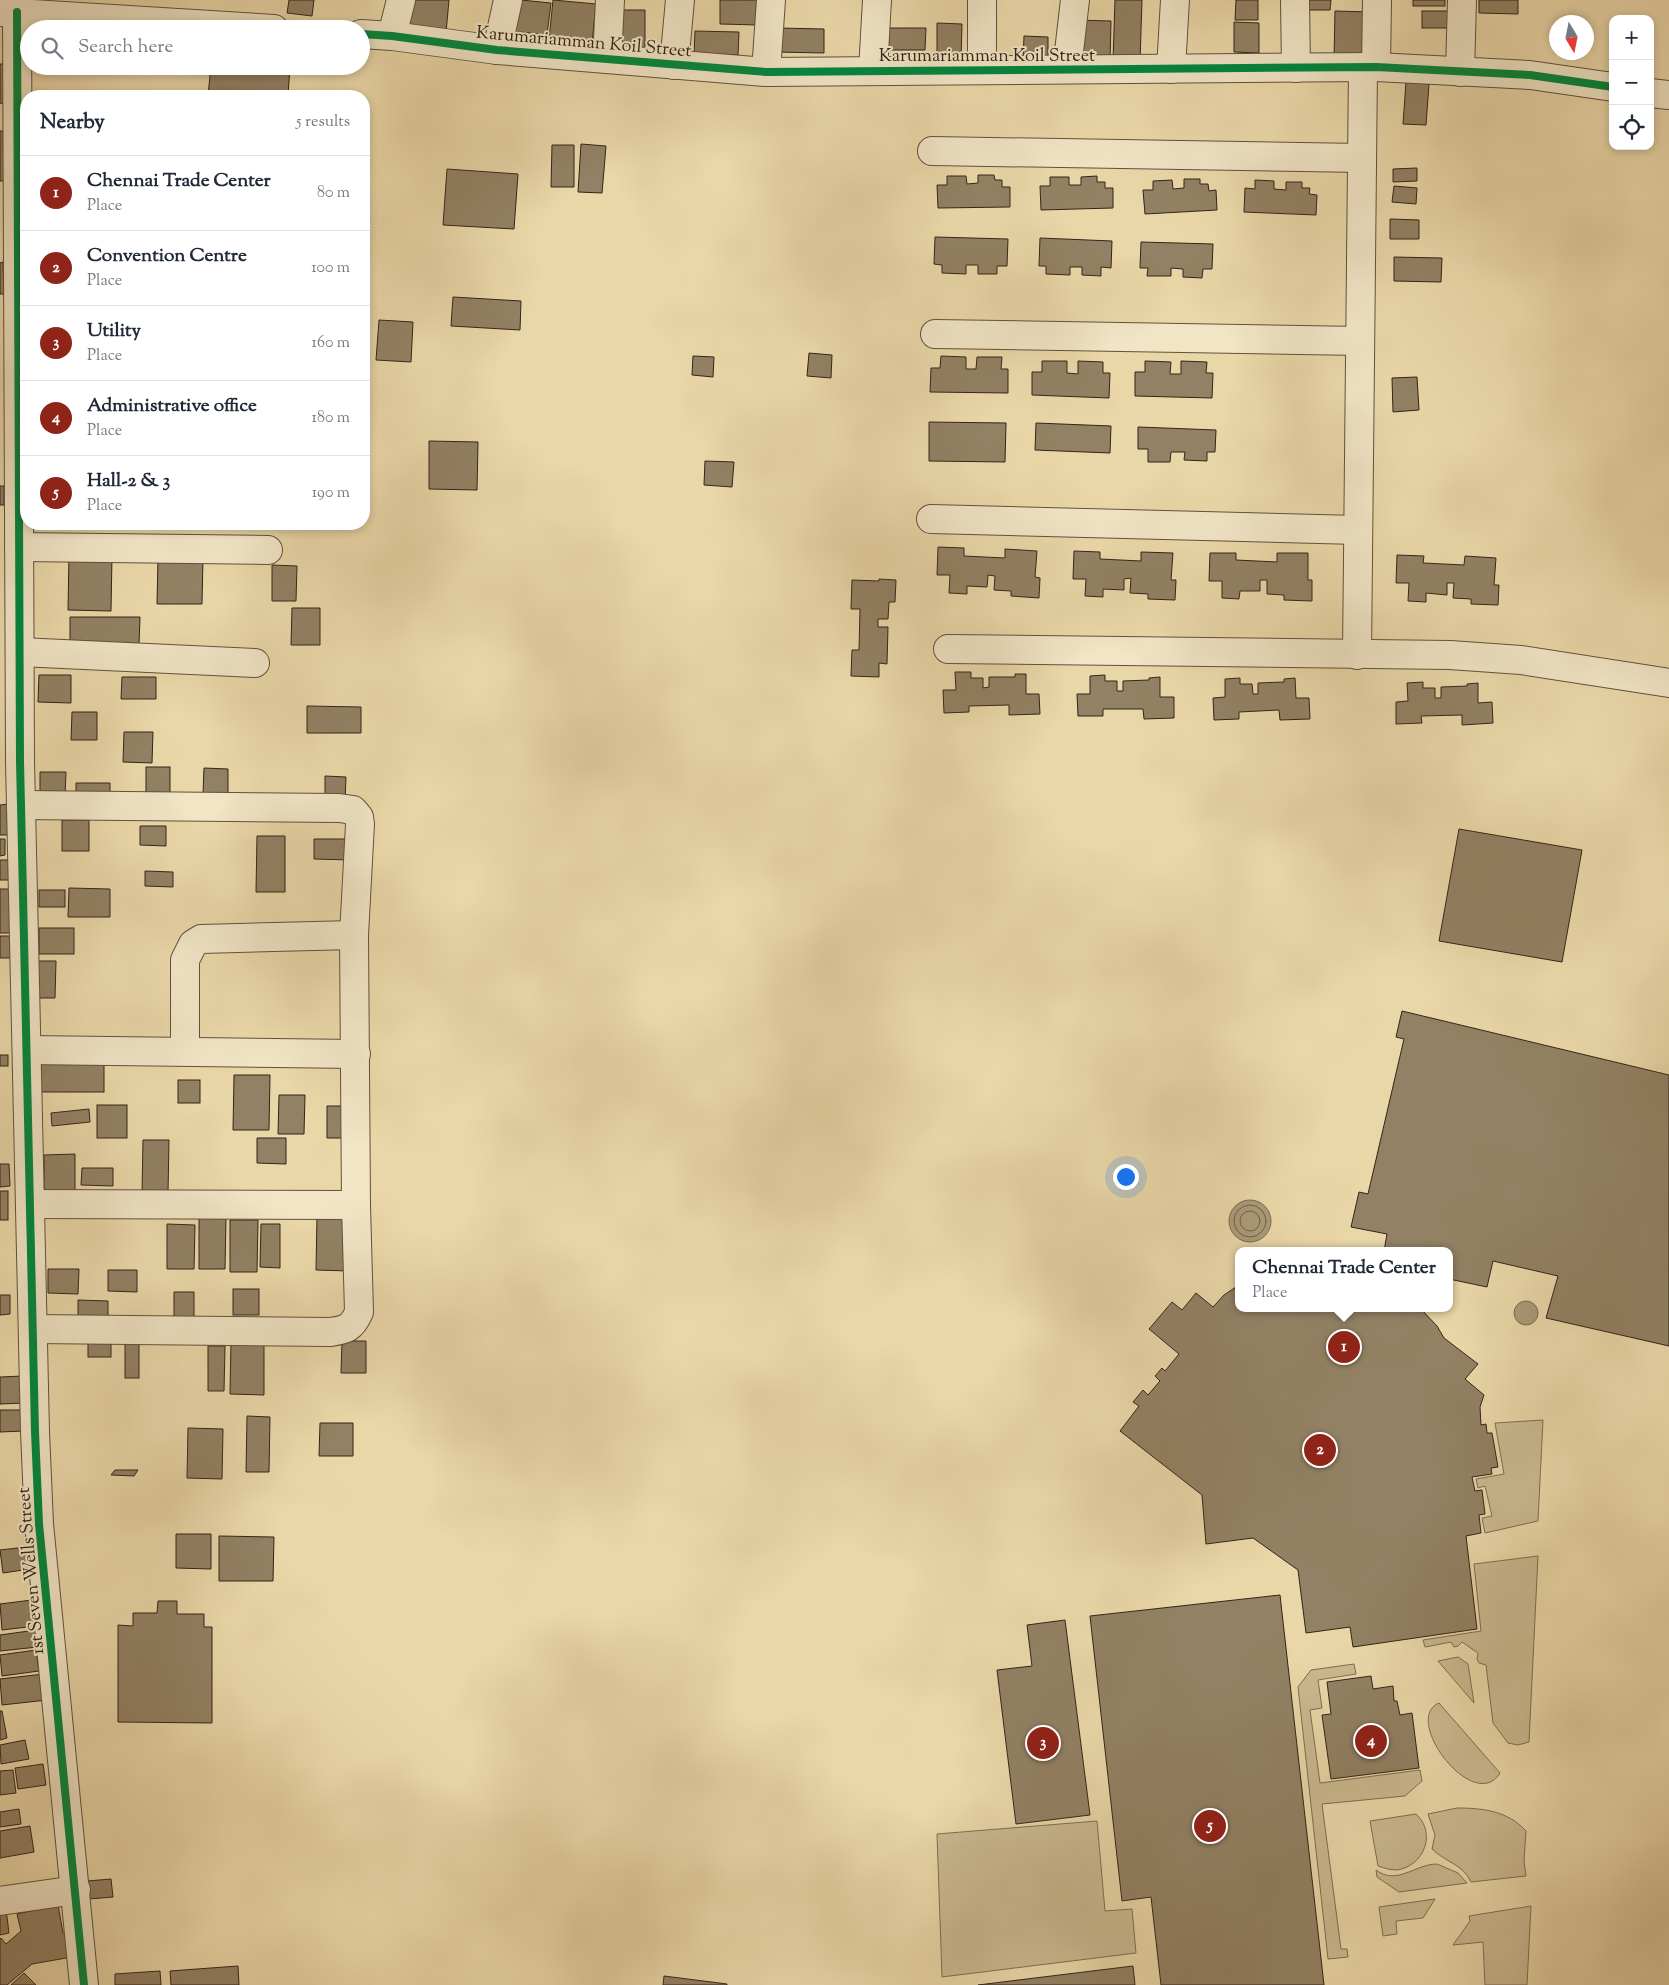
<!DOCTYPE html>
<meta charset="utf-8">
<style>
body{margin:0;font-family:"Sorts Mill Goudy",serif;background:#f6f6f7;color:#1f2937}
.controls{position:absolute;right:15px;top:15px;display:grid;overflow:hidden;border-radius:10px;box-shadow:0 2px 8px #0003}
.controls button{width:45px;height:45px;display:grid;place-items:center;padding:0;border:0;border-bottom:1px solid #e0e1e3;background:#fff;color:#1f2937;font:25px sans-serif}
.compass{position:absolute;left:1549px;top:15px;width:45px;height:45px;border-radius:50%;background:#fff;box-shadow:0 2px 8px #0003;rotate:170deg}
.you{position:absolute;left:1125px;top:1176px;width:18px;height:18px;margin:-12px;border:4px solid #fff;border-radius:50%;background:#1a73e8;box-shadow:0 0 0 8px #1a73e833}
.badge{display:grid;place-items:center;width:32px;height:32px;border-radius:50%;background:#8f2418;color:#fff;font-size:16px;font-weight:700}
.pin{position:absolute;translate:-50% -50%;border:2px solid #fff;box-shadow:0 1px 5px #0006}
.popup{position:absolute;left:1235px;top:1247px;width:218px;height:65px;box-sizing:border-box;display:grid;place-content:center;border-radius:10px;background:#fff;filter:drop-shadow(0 1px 4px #0005);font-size:16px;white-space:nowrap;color:#747a83}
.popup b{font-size:19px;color:#1f2937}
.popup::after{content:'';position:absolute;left:50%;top:100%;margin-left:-10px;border:10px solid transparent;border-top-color:#fff}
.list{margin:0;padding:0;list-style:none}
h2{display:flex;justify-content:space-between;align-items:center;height:65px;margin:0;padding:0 20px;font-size:21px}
h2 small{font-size:16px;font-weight:400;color:#747a83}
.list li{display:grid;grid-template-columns:32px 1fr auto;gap:15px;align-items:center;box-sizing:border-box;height:75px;padding:0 20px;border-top:1px solid #e0e1e3}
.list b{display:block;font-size:19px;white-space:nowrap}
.list p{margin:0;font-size:16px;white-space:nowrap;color:#747a83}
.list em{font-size:16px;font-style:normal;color:#747a83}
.icon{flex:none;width:28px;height:28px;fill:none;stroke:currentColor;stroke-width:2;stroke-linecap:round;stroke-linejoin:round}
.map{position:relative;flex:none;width:1669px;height:1985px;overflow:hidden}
.search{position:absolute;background:#fff;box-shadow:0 2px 8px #0003;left:20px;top:20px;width:350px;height:55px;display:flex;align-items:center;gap:12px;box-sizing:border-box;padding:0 18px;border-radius:28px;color:#747a83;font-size:19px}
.panel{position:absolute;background:#fff;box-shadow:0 2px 8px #0003;left:20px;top:90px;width:350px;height:440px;border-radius:20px}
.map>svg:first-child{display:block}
.green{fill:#cbb990;stroke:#7e6e55}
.water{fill:#ab9a78;stroke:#7b6b52}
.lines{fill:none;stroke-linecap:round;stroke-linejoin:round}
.shore{stroke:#6e5f49;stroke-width:1}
.building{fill:#928164;stroke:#32241a}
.minor-casing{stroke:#60513e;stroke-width:30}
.minor{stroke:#f1e5c6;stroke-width:28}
.cycleway-casing{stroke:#f1e5c6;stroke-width:11}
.cycleway{stroke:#00873e;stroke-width:8}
.labels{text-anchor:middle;stroke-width:4;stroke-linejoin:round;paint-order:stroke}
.street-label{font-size:18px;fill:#32241a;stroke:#f1e5c6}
</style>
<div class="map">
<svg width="1669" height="1985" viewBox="0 0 1669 1985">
<rect width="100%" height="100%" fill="#ead7a8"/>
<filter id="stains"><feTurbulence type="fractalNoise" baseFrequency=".004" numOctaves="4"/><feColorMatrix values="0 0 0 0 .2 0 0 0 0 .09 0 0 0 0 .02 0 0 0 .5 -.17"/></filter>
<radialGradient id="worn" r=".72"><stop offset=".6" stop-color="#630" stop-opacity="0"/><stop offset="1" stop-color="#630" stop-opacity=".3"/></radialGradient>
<g class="green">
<polygon points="1543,1420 1538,1521 1485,1533 1482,1518 1492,1516 1485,1486 1478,1488 1476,1479 1504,1474 1495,1423"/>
<polygon points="1538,1556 1529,1742 1518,1745 1508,1743 1493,1723 1486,1665 1479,1663 1477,1659 1478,1653 1462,1642 1458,1646 1454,1647 1451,1642 1425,1647 1423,1640 1481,1631 1474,1564"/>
<polygon points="1458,1657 1468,1664 1474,1703 1438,1661"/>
<polygon points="1354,1664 1356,1674 1318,1680 1322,1708 1310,1710 1320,1783 1420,1770 1422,1781 1405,1796 1322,1804 1341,1949 1347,1949 1348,1957 1328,1959 1298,1687 1311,1670"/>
<path d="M1439,1703L1500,1773C1474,1815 1401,1719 1439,1703Z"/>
<path d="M1457,1808C1483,1808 1508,1811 1526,1831L1524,1861L1526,1876L1471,1882C1463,1864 1445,1862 1432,1849L1435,1835L1428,1814Z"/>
<path d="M1416,1814C1437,1833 1424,1866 1397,1870C1390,1870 1384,1868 1378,1866L1370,1821Z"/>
<polygon points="1097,1821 1105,1911 1132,1909 1136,1953 942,1977 937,1834"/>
<path d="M1437,1864L1458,1873L1467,1883L1399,1892L1377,1877L1376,1870C1397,1886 1415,1864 1437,1864Z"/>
<polygon points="1435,1899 1423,1918 1396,1921 1397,1934 1383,1936 1379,1907"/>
<polygon points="1531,1906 1527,1985 1485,1985 1483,1942 1453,1945 1470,1921 1469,1916"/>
</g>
<g class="water">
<circle cx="1250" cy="1221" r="21"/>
<circle cx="1526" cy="1313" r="12"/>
</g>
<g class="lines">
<g class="shore">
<circle cx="1250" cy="1221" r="16"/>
<circle cx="1250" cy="1221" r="10"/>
</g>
</g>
<g class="building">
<polygon points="289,0 314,0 312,16 287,13"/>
<polygon points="406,0 449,0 446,33 403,29"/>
<polygon points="521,0 551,3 547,35 512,31"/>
<polygon points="553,0 596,4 592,44 549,40"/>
<polygon points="720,0 758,0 758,25 720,24"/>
<polygon points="1115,0 1142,0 1140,62 1113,61"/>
<polygon points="1236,0 1258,0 1258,20 1235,20"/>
<polygon points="1295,0 1331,0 1330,10 1295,10"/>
<rect x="1413" y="0" width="32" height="6"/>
<polygon points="1479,0 1518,0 1518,14 1479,13"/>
<polygon points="616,10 645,10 645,48 615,48"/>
<polygon points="1335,11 1370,12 1370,60 1334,59"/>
<rect x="1422" y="11" width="27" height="17"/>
<polygon points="1076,20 1111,21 1110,62 1075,61"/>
<polygon points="1234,22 1259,23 1259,53 1234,52"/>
<polygon points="937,23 962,24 961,60 937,60"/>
<polygon points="777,28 824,29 824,53 776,52"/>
<polygon points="880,28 926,28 925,50 879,50"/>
<polygon points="695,31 739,32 738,55 694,54"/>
<polygon points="1024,36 1048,37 1048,61 1023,61"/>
<polygon points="0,64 7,64 4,104 0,103"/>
<polygon points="211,66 290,66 288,96 208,96"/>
<polygon points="1406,82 1429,84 1426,125 1403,124"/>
<polygon points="0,131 3,131 4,181 0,181"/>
<polygon points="581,144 606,146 602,193 578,192"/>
<polygon points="552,145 574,145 574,187 551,187"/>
<polygon points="1417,168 1417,181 1393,182 1393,169"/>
<polygon points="447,169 518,174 514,229 443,225"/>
<polygon points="978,175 994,175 995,180 1002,180 1002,187 1010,187 1010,207 938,208 937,185 947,185 947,176 966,176 967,184 978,183"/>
<polygon points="1097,176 1097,182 1105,182 1105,188 1113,188 1113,208 1041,210 1040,186 1050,186 1050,177 1069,177 1069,185 1081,185 1081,177"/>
<polygon points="1184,179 1200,179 1200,184 1208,184 1209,191 1216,190 1217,210 1145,214 1143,190 1153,190 1153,181 1172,180 1173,189 1184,188"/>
<polygon points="1255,180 1274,181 1274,189 1286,190 1286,182 1302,182 1302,188 1310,188 1309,194 1317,195 1316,215 1244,212 1245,188 1255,189"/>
<polygon points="1394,186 1417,188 1416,204 1392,202"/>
<polygon points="1390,219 1419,220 1419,239 1390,239"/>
<polygon points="935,237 1008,239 1007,266 997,266 997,274 978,274 978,265 966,265 966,274 942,273 942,265 934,264"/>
<polygon points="1040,238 1112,241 1111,268 1101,267 1101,276 1082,275 1082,267 1070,267 1070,275 1046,274 1046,266 1039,266"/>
<polygon points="1141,242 1213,244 1212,269 1203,269 1202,278 1183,277 1183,269 1171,268 1171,276 1147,276 1148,268 1140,268"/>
<polygon points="1394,257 1442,258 1441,282 1394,281"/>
<polygon points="3,262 4,294 0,294 0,263"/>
<polygon points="453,297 521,301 520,330 451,326"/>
<polygon points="379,320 413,322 411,362 376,360"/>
<polygon points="364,328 368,328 366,363 364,363"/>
<polygon points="809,353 832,355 831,378 807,376"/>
<polygon points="693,356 714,357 713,377 692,375"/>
<polygon points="941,356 966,357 966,369 976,369 977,357 1002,357 1001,369 1008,369 1008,393 930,392 931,368 940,368"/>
<polygon points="1042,361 1067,361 1067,373 1078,374 1078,361 1103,362 1103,373 1110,373 1109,398 1032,395 1032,372 1042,372"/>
<polygon points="1145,361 1171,362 1170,374 1181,374 1181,361 1207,362 1206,373 1213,373 1212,398 1135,396 1135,372 1145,372"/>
<polygon points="1417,377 1419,410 1393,412 1392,378"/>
<polygon points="929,422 1006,423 1005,462 929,461"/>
<polygon points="1036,423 1111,426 1110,453 1035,450"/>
<polygon points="1138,427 1216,430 1215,452 1207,452 1207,461 1184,460 1185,452 1171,452 1170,462 1148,462 1148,449 1138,449"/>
<polygon points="429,441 478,442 477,490 429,489"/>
<polygon points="705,461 734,462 732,487 704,485"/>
<rect x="0" y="486" width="4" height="19"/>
<polygon points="938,547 964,548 964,556 1005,558 1005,549 1037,551 1035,577 1040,578 1039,598 1011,596 1011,591 994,590 995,576 988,575 987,587 967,586 967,594 949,593 950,575 937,575"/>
<polygon points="1074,551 1100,552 1100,559 1141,561 1141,552 1173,553 1171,580 1176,580 1175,600 1148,599 1148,594 1130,593 1131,578 1124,579 1124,590 1103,589 1103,597 1085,596 1086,579 1073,579"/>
<polygon points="1210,553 1236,553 1236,560 1277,562 1277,553 1308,553 1308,580 1312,580 1312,601 1284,600 1284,595 1267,594 1267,580 1260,580 1260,591 1240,591 1239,599 1222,598 1222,581 1209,581"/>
<polygon points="69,554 112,555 111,611 68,610"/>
<polygon points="1397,555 1424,556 1423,563 1464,565 1465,556 1496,558 1494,585 1499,585 1498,605 1471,604 1471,599 1453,598 1454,583 1447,583 1447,595 1426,593 1426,602 1408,601 1409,583 1396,583"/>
<polygon points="158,558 203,558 202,604 157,604"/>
<polygon points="272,565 297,566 296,601 272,601"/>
<polygon points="879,579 896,580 895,602 889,602 888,619 878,619 878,627 888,627 887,664 879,663 879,677 851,676 852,650 859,650 860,609 851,609 852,580 879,581"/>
<polygon points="292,608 320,608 320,645 291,645"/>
<polygon points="70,617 140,617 139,645 70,645"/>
<polygon points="955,672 971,672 971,678 983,678 983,688 989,687 989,677 1015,677 1015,674 1026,674 1026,694 1039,694 1040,714 1009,715 1009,705 969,706 969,712 944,713 943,690 956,690"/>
<polygon points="39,675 71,675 71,703 38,702"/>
<polygon points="1105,675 1105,681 1117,681 1117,691 1123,691 1123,681 1149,680 1149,678 1160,677 1160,697 1174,697 1174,718 1144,719 1143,709 1103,709 1103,716 1078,716 1077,694 1090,694 1090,676"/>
<polygon points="122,677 156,677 156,699 121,699"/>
<polygon points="1240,678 1240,684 1252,684 1253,694 1258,694 1258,683 1284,682 1284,679 1295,678 1296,698 1309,698 1310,719 1280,720 1279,710 1239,712 1239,719 1214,720 1213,698 1225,697 1225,679"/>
<polygon points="1423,682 1423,688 1435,688 1435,698 1441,698 1441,687 1467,686 1467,684 1478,683 1478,703 1492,702 1493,723 1462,725 1462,715 1421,716 1422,723 1396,724 1396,702 1408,701 1407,683"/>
<polygon points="307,706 361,707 361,733 307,733"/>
<polygon points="72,712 97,712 97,740 71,740"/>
<polygon points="124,732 153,732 152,763 123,762"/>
<rect x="146" y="767" width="24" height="31"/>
<polygon points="204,768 228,769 228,795 203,794"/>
<polygon points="40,772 66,772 65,797 40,796"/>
<polygon points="325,776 346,777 345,801 325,801"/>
<polygon points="76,783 110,783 110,801 76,800"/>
<polygon points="9,804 10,835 0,835 0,805"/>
<rect x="62" y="820" width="27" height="31"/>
<polygon points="140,826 166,826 166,846 140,845"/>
<polygon points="1459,829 1582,850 1562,962 1439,941"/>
<polygon points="257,836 285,836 285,892 256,892"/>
<polygon points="0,839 5,839 5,855 0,856"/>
<polygon points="314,839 350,839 350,860 314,859"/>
<polygon points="0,860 10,860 11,880 0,880"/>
<polygon points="145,871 173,872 173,887 145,886"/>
<polygon points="69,888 110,889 110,917 68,917"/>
<polygon points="0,889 10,889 11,933 0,933"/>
<rect x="39" y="890" width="26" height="17"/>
<rect x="39" y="928" width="35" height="26"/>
<rect x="0" y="936" width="13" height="22"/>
<polygon points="37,961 56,961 55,998 36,998"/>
<polygon points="1402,1011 1669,1075 1669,1346 1546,1318 1558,1276 1493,1261 1487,1287 1449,1279 1449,1251 1384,1251 1387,1234 1351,1227 1359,1192 1368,1194 1404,1039 1396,1037"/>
<rect x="40" y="1054" width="64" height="38"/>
<rect x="0" y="1055" width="8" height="11"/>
<polygon points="234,1075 270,1075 269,1130 233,1130"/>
<rect x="178" y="1080" width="22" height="23"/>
<polygon points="279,1095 305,1095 304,1134 278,1134"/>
<rect x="97" y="1105" width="30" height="33"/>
<polygon points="327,1106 350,1106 349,1138 327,1138"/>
<polygon points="89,1109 90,1122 52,1126 51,1113"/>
<polygon points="257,1138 286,1138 286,1164 257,1163"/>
<polygon points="143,1140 169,1140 168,1193 142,1193"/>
<polygon points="75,1154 75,1194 44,1194 44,1155"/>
<polygon points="0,1164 9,1164 10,1186 0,1187"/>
<polygon points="82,1168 113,1168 113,1186 81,1185"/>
<rect x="0" y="1191" width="8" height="29"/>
<polygon points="199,1216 226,1216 225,1269 199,1269"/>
<polygon points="317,1217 349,1217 349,1271 316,1270"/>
<polygon points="230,1220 258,1220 257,1272 230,1272"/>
<polygon points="167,1224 195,1225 194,1269 167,1269"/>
<polygon points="261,1224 280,1224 280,1268 260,1267"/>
<polygon points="48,1269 79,1269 78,1294 48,1293"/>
<polygon points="108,1270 137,1270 137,1292 108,1291"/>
<polygon points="1239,1285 1239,1308 1420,1308 1437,1326 1444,1338 1478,1364 1465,1379 1484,1395 1480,1407 1481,1425 1486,1424 1487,1433 1492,1433 1498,1467 1491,1468 1492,1474 1472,1477 1475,1491 1482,1490 1485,1514 1479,1515 1481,1533 1466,1536 1477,1629 1353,1647 1350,1627 1306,1633 1298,1570 1253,1538 1206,1544 1202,1495 1120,1431 1139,1406 1133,1402 1143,1390 1148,1395 1160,1381 1155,1376 1162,1368 1165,1371 1179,1354 1149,1329 1172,1302 1182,1310 1196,1293 1213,1307 1224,1295"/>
<rect x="233" y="1289" width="26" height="26"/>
<polygon points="174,1292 194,1292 194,1319 174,1318"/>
<polygon points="0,1295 10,1295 10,1314 0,1315"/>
<polygon points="78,1300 108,1301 108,1317 78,1317"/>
<rect x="88" y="1339" width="23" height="18"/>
<polygon points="342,1341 366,1341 366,1373 341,1373"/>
<rect x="125" y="1342" width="14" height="36"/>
<polygon points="231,1342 264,1342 264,1395 230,1394"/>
<polygon points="208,1346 225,1346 224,1391 208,1391"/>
<polygon points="23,1376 24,1403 0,1404 0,1377"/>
<polygon points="0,1410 22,1410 23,1431 0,1432"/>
<polygon points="247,1416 270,1417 269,1472 246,1472"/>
<polygon points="320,1423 353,1423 353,1456 319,1456"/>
<polygon points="188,1428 223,1429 222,1479 187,1478"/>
<polygon points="115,1470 138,1470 134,1476 111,1475"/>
<polygon points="176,1534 211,1534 211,1569 176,1568"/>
<polygon points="219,1536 274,1537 273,1581 219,1581"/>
<polygon points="27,1547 30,1569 3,1573 0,1550"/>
<polygon points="1280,1595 1324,1985 1161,1985 1151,1897 1122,1901 1090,1616"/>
<polygon points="32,1600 36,1626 2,1630 0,1604"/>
<polygon points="158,1601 177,1601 177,1614 204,1614 204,1627 212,1627 212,1723 118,1722 118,1625 133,1626 133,1613 157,1613"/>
<polygon points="1065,1620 1090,1815 1016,1824 997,1670 1032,1666 1027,1625"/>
<polygon points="36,1630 38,1647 0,1651 0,1635"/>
<polygon points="36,1650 39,1671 2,1676 0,1655"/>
<polygon points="44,1674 47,1700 2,1705 0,1679"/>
<polygon points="1371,1676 1373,1689 1393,1686 1394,1701 1397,1701 1400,1715 1412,1713 1419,1768 1331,1779 1322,1715 1331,1714 1327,1682"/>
<polygon points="0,1711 2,1711 7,1738 0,1740"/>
<polygon points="25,1740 29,1759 1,1764 0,1745"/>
<polygon points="43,1764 46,1785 18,1789 15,1768"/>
<polygon points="13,1770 16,1793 0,1795 0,1771"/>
<polygon points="19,1809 21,1824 0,1827 0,1812"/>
<polygon points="30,1826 34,1852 0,1858 0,1831"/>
<polygon points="111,1879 113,1897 89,1899 87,1881"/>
<polygon points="58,1905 63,1933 67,1931 72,1957 32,1964 7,1985 0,1985 0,1939 1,1938 6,1944 21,1931 17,1914"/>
<polygon points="6,1909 9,1933 0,1935 0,1910"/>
<polygon points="238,1966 239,1985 171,1985 170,1971"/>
<polygon points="1133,1966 1135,1985 978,1985"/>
<polygon points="160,1971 161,1985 115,1985 115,1974"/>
<polygon points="24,1973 36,1985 11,1985"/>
<polygon points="664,1976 727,1984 727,1985 663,1985"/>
</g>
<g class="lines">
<g class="minor-casing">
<g id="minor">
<polyline points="982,0 982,70"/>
<polyline points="1295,0 1296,68"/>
<polyline points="0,12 274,29"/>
<polyline points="17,12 20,761 35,1432 39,1524 84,1985"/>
<polyline points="361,34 392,36 497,50 766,72 1376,67 1530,75 1613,87"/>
<polyline points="392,36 401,0"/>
<polyline points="497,50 508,0"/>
<polyline points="607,59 610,0"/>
<polyline points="674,65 680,0"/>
<polyline points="1376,67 1377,0"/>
<polyline points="1067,69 1075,0"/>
<polyline points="1171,69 1175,0"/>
<polyline points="873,71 877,0"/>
<polyline points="766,72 771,0"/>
<polyline points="1460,72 1462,0"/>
<polyline points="1650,93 1669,95"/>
<polyline points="932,151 1362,158"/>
<polyline points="935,334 1360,341"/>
<polyline points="931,519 1358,530"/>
<polyline points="19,547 268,550"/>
<polyline points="948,649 1450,655 1521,660 1669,683"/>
<polyline points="20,652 255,663"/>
<polyline points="1357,655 1363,67"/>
<path d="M21,805L339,808L353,810L359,817L360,824L354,935L356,1205L359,1312C352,1328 346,1330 330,1332L33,1329"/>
<polyline points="27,1050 356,1054"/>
<polyline points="185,1051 185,960 193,944 201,939 354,935"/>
<polyline points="30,1204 356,1205"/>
<polyline points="0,1901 76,1890"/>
</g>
</g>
<use href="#minor" class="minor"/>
<g class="cycleway-casing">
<g id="cycleway">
<polyline points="17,12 20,761 35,1432 39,1524 84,1985"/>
<polyline points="361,34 392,36 497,50 766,72 1376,67 1530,75 1613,87"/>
</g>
</g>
<use href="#cycleway" class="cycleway"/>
</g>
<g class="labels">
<g class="street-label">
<text transform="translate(584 41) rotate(5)" y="6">Karumariamman Koil Street</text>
<text x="987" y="61">Karumariamman Koil Street</text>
<text transform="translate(30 1571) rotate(-95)" y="6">1st Seven Wells Street</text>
</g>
</g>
<rect width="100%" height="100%" filter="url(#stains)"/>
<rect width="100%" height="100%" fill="url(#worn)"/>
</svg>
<div class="controls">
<button>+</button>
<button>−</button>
<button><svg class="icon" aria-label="locate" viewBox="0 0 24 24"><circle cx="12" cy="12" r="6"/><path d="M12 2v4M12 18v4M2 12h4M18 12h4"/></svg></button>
</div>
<svg class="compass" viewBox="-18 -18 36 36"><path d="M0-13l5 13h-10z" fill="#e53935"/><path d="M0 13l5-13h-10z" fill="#747a83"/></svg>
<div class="you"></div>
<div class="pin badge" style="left:1344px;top:1347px">1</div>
<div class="popup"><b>Chennai Trade Center</b>Place</div>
<div class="pin badge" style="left:1320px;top:1450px">2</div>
<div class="pin badge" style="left:1043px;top:1743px">3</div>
<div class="pin badge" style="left:1371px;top:1741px">4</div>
<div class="pin badge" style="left:1210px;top:1826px">5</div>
<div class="search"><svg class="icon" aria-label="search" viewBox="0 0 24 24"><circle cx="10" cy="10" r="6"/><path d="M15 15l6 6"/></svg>Search here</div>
<section class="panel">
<h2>Nearby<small>5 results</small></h2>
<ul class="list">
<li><span class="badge">1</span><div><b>Chennai Trade Center</b><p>Place</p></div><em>80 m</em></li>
<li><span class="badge">2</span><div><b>Convention Centre</b><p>Place</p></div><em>100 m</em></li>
<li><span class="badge">3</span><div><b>Utility</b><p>Place</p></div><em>160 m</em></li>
<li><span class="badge">4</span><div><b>Administrative office</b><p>Place</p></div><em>180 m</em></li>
<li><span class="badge">5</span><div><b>Hall-2 &amp; 3</b><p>Place</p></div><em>190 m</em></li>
</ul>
</section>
</div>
